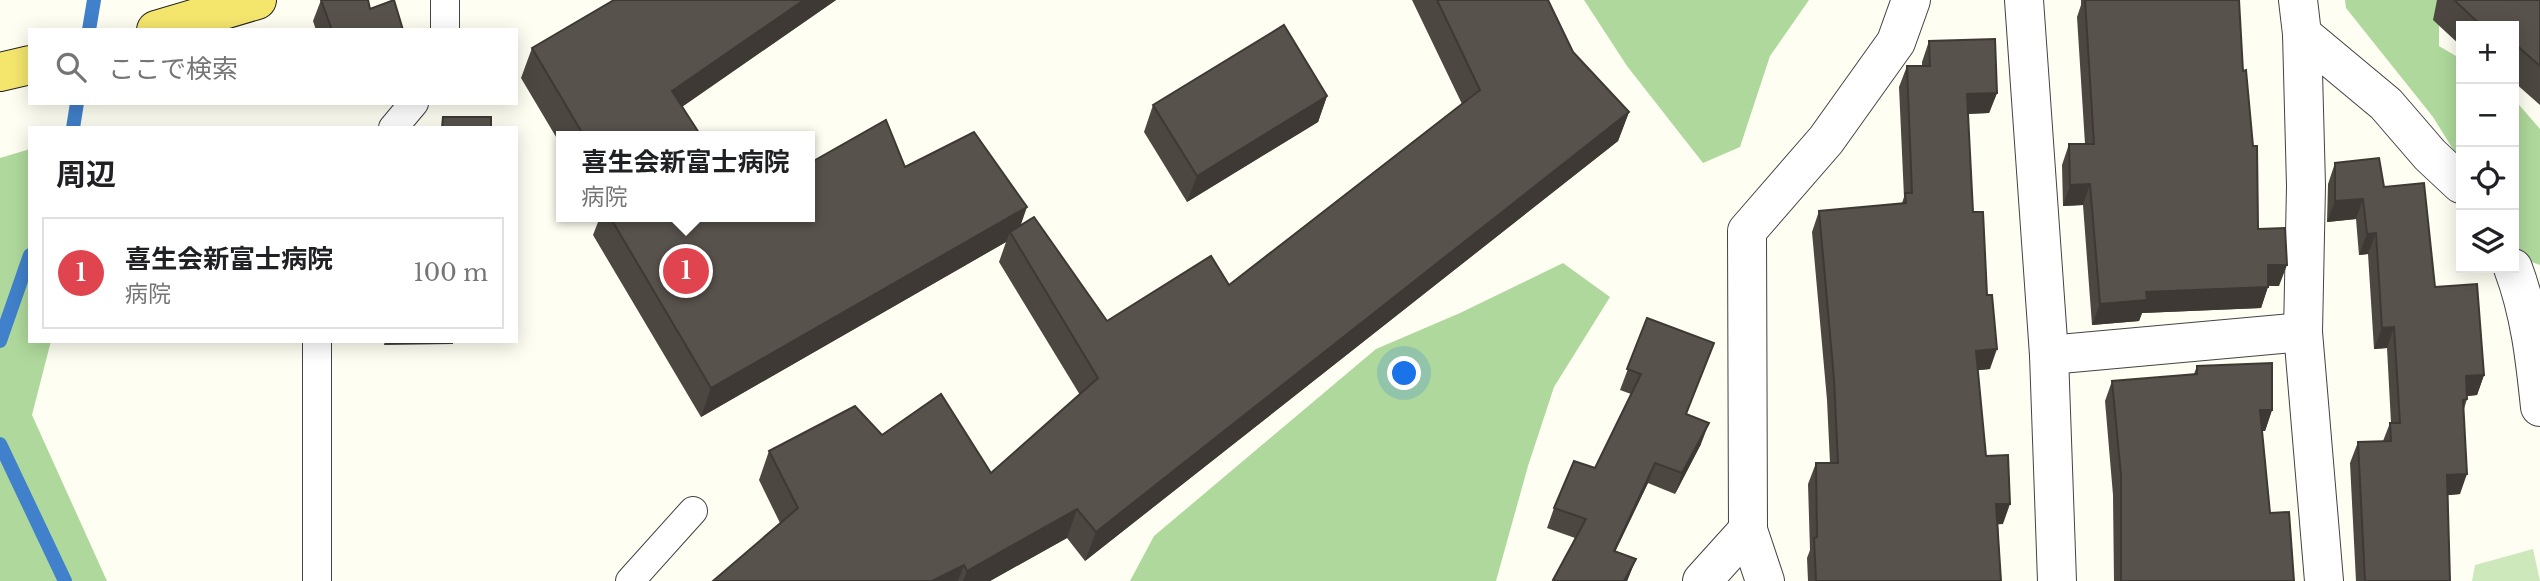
<!DOCTYPE html>
<html lang="ja">
<meta charset="utf-8">
<style>
body{margin:0;font-family:"Libre Baskerville","Noto Sans JP",serif;background:#f2f2f2;color:#202124}
.controls{position:absolute;right:21px;top:21px;display:grid;overflow:hidden;border-radius:0px;box-shadow:0 4px 18px #0003}
.controls button{width:63px;height:63px;display:grid;place-items:center;padding:0;border:0;border-bottom:2px solid #e0e0e0;background:#fff;color:#202124;font:35px sans-serif}
.you{position:absolute;left:1405px;top:374px;width:24px;height:24px;margin:-18px;border:5px solid #fff;border-radius:50%;background:#1a73e8;box-shadow:0 0 0 10px #1a73e833}
.badge{display:grid;place-items:center;width:46px;height:46px;border-radius:50%;background:#2563eb;color:#fff;font-size:23px;font-weight:700}
.pin{position:absolute;translate:-50% -50%;border:4px solid #fff;box-shadow:0 2px 7px #0006}
.popup{position:absolute;left:556px;top:131px;width:259px;height:91px;box-sizing:border-box;display:grid;place-content:center;border-radius:0px;background:#fff;filter:drop-shadow(0 2px 5px #0005);font-size:23px;white-space:nowrap;color:#757577}
.popup b{font-size:26px;color:#202124}
.popup::after{content:'';position:absolute;left:50%;top:100%;margin-left:-14px;border:14px solid transparent;border-top-color:#fff}
.list{margin:0;padding:0;list-style:none}
h2{display:flex;justify-content:space-between;align-items:center;height:91px;margin:0;padding:0 28px;font-size:30px}
h2 small{font-size:23px;font-weight:400;color:#757577}
.list li{display:grid;grid-template-columns:46px 1fr auto;gap:21px;align-items:center;box-sizing:border-box;height:112px;margin:0 14px 14px;padding:0 14px;border:2px solid #e0e0e0;border-radius:0px}
.list b{display:block;font-size:26px;white-space:nowrap}
.list p{margin:0;font-size:23px;white-space:nowrap;color:#757577}
.list em{font-size:23px;font-style:normal;color:#757577}
.icon{flex:none;width:38px;height:38px;fill:none;stroke:currentColor;stroke-width:2;stroke-linecap:round;stroke-linejoin:round}
.map{position:relative;flex:none;width:2540px;height:581px;overflow:hidden}
.search{position:absolute;background:#fff;box-shadow:0 4px 18px #0003;left:28px;top:28px;width:490px;height:77px;display:flex;align-items:center;gap:18px;box-sizing:border-box;padding:0 24px;border-radius:0px;color:#757577;font-size:26px}
.panel{position:absolute;background:#fff;box-shadow:0 4px 18px #0003;left:28px;top:126px;width:490px;height:217px;border-radius:0px}
.map>svg:first-child{display:block}
.green{fill:#cde9bc}
.forest{fill:#afd99c}
.lines{fill:none;stroke-linecap:round;stroke-linejoin:round}
.stream{stroke:#4180ca;stroke-width:14}
.lane-casing{stroke:#434343;stroke-width:30}
.street-casing{stroke:#434343;stroke-width:40}
.primary-casing{stroke:#212121;stroke-width:40}
.lane{stroke:#fff;stroke-width:28}
.street{stroke:#fff;stroke-width:38}
.primary{stroke:#f4e66d;stroke-width:38}
.wall{fill:#4c4741}
.shaded-wall{fill:#3e3935}
.building{fill:#58524c;stroke:#3e3935;stroke-width:2}
</style>
<div class="map">
<svg width="2540" height="581" viewBox="0 0 2540 581">
<rect width="100%" height="100%" fill="#fffef2"/>
<polygon class="green" points="2533,549 2540,581 2472,581 2475,565"/>
<g class="forest">
<polygon points="1584,0 1809,0 1770,56 1740,147 1703,163 1627,66"/>
<polygon points="2345,0 2439,0 2439,46 2461,59 2461,162 2433,117 2346,8"/>
<polygon points="2514,99 2540,129 2540,265 2521,258 2514,246"/>
<polygon points="30,149 30,341 51,341 32,415 107,581 0,581 0,158"/>
<polygon points="1563,263 1610,297 1554,387 1528,466 1496,581 1130,581 1154,536 1376,349 1460,313"/>
</g>
<g class="lines">
<g class="stream">
<polyline points="89,30 94,0"/>
<polyline points="73,128 77,103"/>
<polyline points="0,341 30,255"/>
<polyline points="0,444 65,581"/>
</g>
<g class="lane-casing">
<g id="lane">
<polyline points="445,0 445,30"/>
<polyline points="393,128 414,103"/>
<polyline points="317,581 317,341"/>
<polyline points="630,581 693,511"/>
</g>
</g>
<g class="street-casing">
<g id="street">
<polyline points="2024,0 2049,355 2057,581"/>
<polyline points="2298,0 2302,34 2386,104 2430,155 2461,184"/>
<polyline points="2302,34 2306,186 2303,332 2324,581"/>
<path d="M2513,268C2530,313 2535,359 2540,407"/>
<polyline points="2049,355 2303,332"/>
<polyline points="1748,530 1765,581"/>
<polyline points="1702,581 1748,530 1747,231 1826,140 1896,42 1911,0"/>
</g>
</g>
<g class="primary-casing">
<g id="primary">
<polyline points="156,30 257,0"/>
<polyline points="0,72 30,65"/>
</g>
</g>
<use href="#lane" class="lane"/>
<use href="#street" class="street"/>
<use href="#primary" class="primary"/>
</g>
<g class="wall">
<polygon points="321,0 370,9 403,30 316,30 313,21"/>
<polygon points="614,0 836,0 682,107 701,136 562,136 562,147 521,78 532,48"/>
<polygon points="1412,0 1548,0 1573,52 1629,112 1618,141 1085,561 1067,538 990,581 713,581 780,523 759,480 769,451 882,435 991,473 1080,395 999,262 1006,242 701,417 593,235 600,217 810,217 905,167 1021,225 1107,321 1229,285 1462,104"/>
<polygon points="2081,0 2239,0 2243,71 2258,229 2279,286 2268,286 2261,308 2142,313 2139,321 2092,325 2083,205 2063,206 2062,165 2069,144 2085,144 2077,17 2081,5"/>
<polygon points="2437,0 2540,0 2540,105 2514,82 2514,26 2461,26 2461,46 2433,20"/>
<polygon points="1929,41 1997,93 1989,113 1968,114 1973,212 1990,369 1978,370 1986,456 2003,524 1998,524 2001,581 1808,581 1807,558 1810,550 1808,484 1816,463 1830,463 1827,400 1812,232 1819,211 1902,203 1904,197 1899,87 1907,66 1922,66 1922,62"/>
<polygon points="1327,96 1318,122 1187,202 1144,132 1153,105"/>
<polygon points="2335,163 2384,187 2435,287 2484,375 2477,395 2467,396 2467,399 2464,409 2460,494 2448,495 2450,581 2356,581 2350,463 2358,442 2383,441 2390,423 2391,423 2387,348 2374,349 2368,254 2359,255 2356,219 2327,222 2328,184"/>
<polygon points="1647,318 1714,343 1686,414 1701,444 1675,494 1648,483 1615,551 1636,559 1627,581 1553,581 1575,538 1547,528 1554,508 1595,468 1631,394 1620,390"/>
<polygon points="2197,366 2272,410 2265,431 2262,431 2270,513 2294,581 2114,581 2113,495 2105,401 2112,381 2194,374"/>
</g>
<g class="shaded-wall">
<polygon points="804,0 836,0 661,121 672,91"/>
<polygon points="1997,93 1989,113 1960,114 1967,94"/>
<polygon points="1327,96 1318,122 1187,202 1197,176"/>
<polygon points="1629,112 1618,141 1085,561 1096,532"/>
<polygon points="2090,184 2083,205 2063,206 2070,185"/>
<polygon points="2363,199 2356,219 2327,222 2335,201"/>
<polygon points="1027,207 1017,236 1010,232 1006,242 701,417 711,388"/>
<polygon points="2376,233 2368,254 2359,255 2367,234"/>
<polygon points="2268,265 2287,265 2279,286 2260,286"/>
<polygon points="2268,287 2261,308 2142,313 2139,321 2092,325 2100,304 2146,292"/>
<polygon points="2394,327 2387,348 2374,349 2382,328"/>
<polygon points="385,341 453,341 453,344 384,345"/>
<polygon points="1997,349 1990,369 1969,371 1976,351"/>
<polygon points="2484,375 2477,395 2458,397 2466,376"/>
<polygon points="2260,410 2272,410 2265,431 2252,431"/>
<polygon points="1709,423 1701,444 1675,494 1682,473"/>
<polygon points="1655,463 1648,483 1606,571 1614,551"/>
<polygon points="2467,474 2460,494 2440,496 2447,475"/>
<polygon points="1996,504 2010,504 2003,524 1989,525"/>
<polygon points="1077,509 1067,538 990,581 963,581 967,571"/>
<polygon points="1636,559 1627,581 1624,581"/>
<polygon points="964,565 958,581 932,581"/>
</g>
<g class="building">
<polygon points="321,0 368,0 370,9 394,0 403,30 332,30"/>
<polygon points="614,0 804,0 672,91 701,136 584,136 532,48"/>
<polygon points="1437,0 1548,0 1573,52 1629,112 1096,532 1077,509 967,571 964,565 932,581 713,581 798,508 769,451 855,406 882,435 941,394 991,473 1098,378 1010,232 1034,217 1107,321 1211,256 1229,285 1480,90"/>
<polygon points="2085,0 2239,0 2243,71 2246,70 2253,146 2257,146 2258,229 2285,228 2287,265 2268,265 2268,287 2146,292 2147,300 2100,304 2090,184 2070,185 2069,144 2094,144"/>
<polygon points="2454,0 2540,0 2540,66 2514,43 2514,26 2482,26"/>
<polygon points="1284,25 1327,96 1197,176 1153,105"/>
<polygon points="1995,39 1997,93 1967,94 1973,212 1983,212 1987,295 1992,295 1997,349 1976,351 1986,456 2008,455 2010,504 1996,504 2001,581 1816,581 1814,538 1817,537 1816,463 1838,463 1834,379 1819,211 1906,203 1905,193 1912,193 1907,66 1930,66 1929,41"/>
<polygon points="443,117 491,117 491,128 442,128"/>
<polygon points="886,120 905,167 974,132 1027,207 711,388 610,217 810,217 810,163"/>
<polygon points="2379,158 2384,187 2424,183 2435,287 2477,284 2484,375 2466,376 2467,399 2463,400 2467,474 2447,475 2450,581 2365,581 2358,442 2391,441 2390,423 2400,423 2394,327 2382,328 2376,233 2367,234 2363,199 2335,201 2335,163"/>
<polygon points="1647,318 1714,343 1686,414 1709,423 1682,473 1655,463 1614,551 1636,559 1624,581 1556,581 1553,580 1586,519 1554,508 1574,461 1595,468 1641,374 1627,369"/>
<polygon points="2272,363 2272,410 2260,410 2270,513 2289,512 2294,581 2121,581 2121,475 2112,381 2197,374 2197,366"/>
</g>
</svg>
<div class="controls">
<button>+</button>
<button>−</button>
<button><svg class="icon" aria-label="locate" viewBox="0 0 24 24"><circle cx="12" cy="12" r="6"/><path d="M12 2v4M12 18v4M2 12h4M18 12h4"/></svg></button>
<button><svg class="icon" aria-label="layers" viewBox="0 0 24 24"><path d="M12 4l9 5-9 5-9-5zM3 14l9 5 9-5"/></svg></button>
</div>
<div class="you"></div>
<div class="pin badge" style="left:686px;top:271px;background:#e0444e">1</div>
<div class="popup"><b>喜生会新富士病院</b>病院</div>
<div class="search"><svg class="icon" aria-label="search" viewBox="0 0 24 24"><circle cx="10" cy="10" r="6"/><path d="M15 15l6 6"/></svg>ここで検索</div>
<section class="panel">
<h2>周辺<small></small></h2>
<ul class="list">
<li><span class="badge" style="background:#e0444e">1</span><div><b>喜生会新富士病院</b><p>病院</p></div><em>100 m</em></li>
</ul>
</section>
</div>
